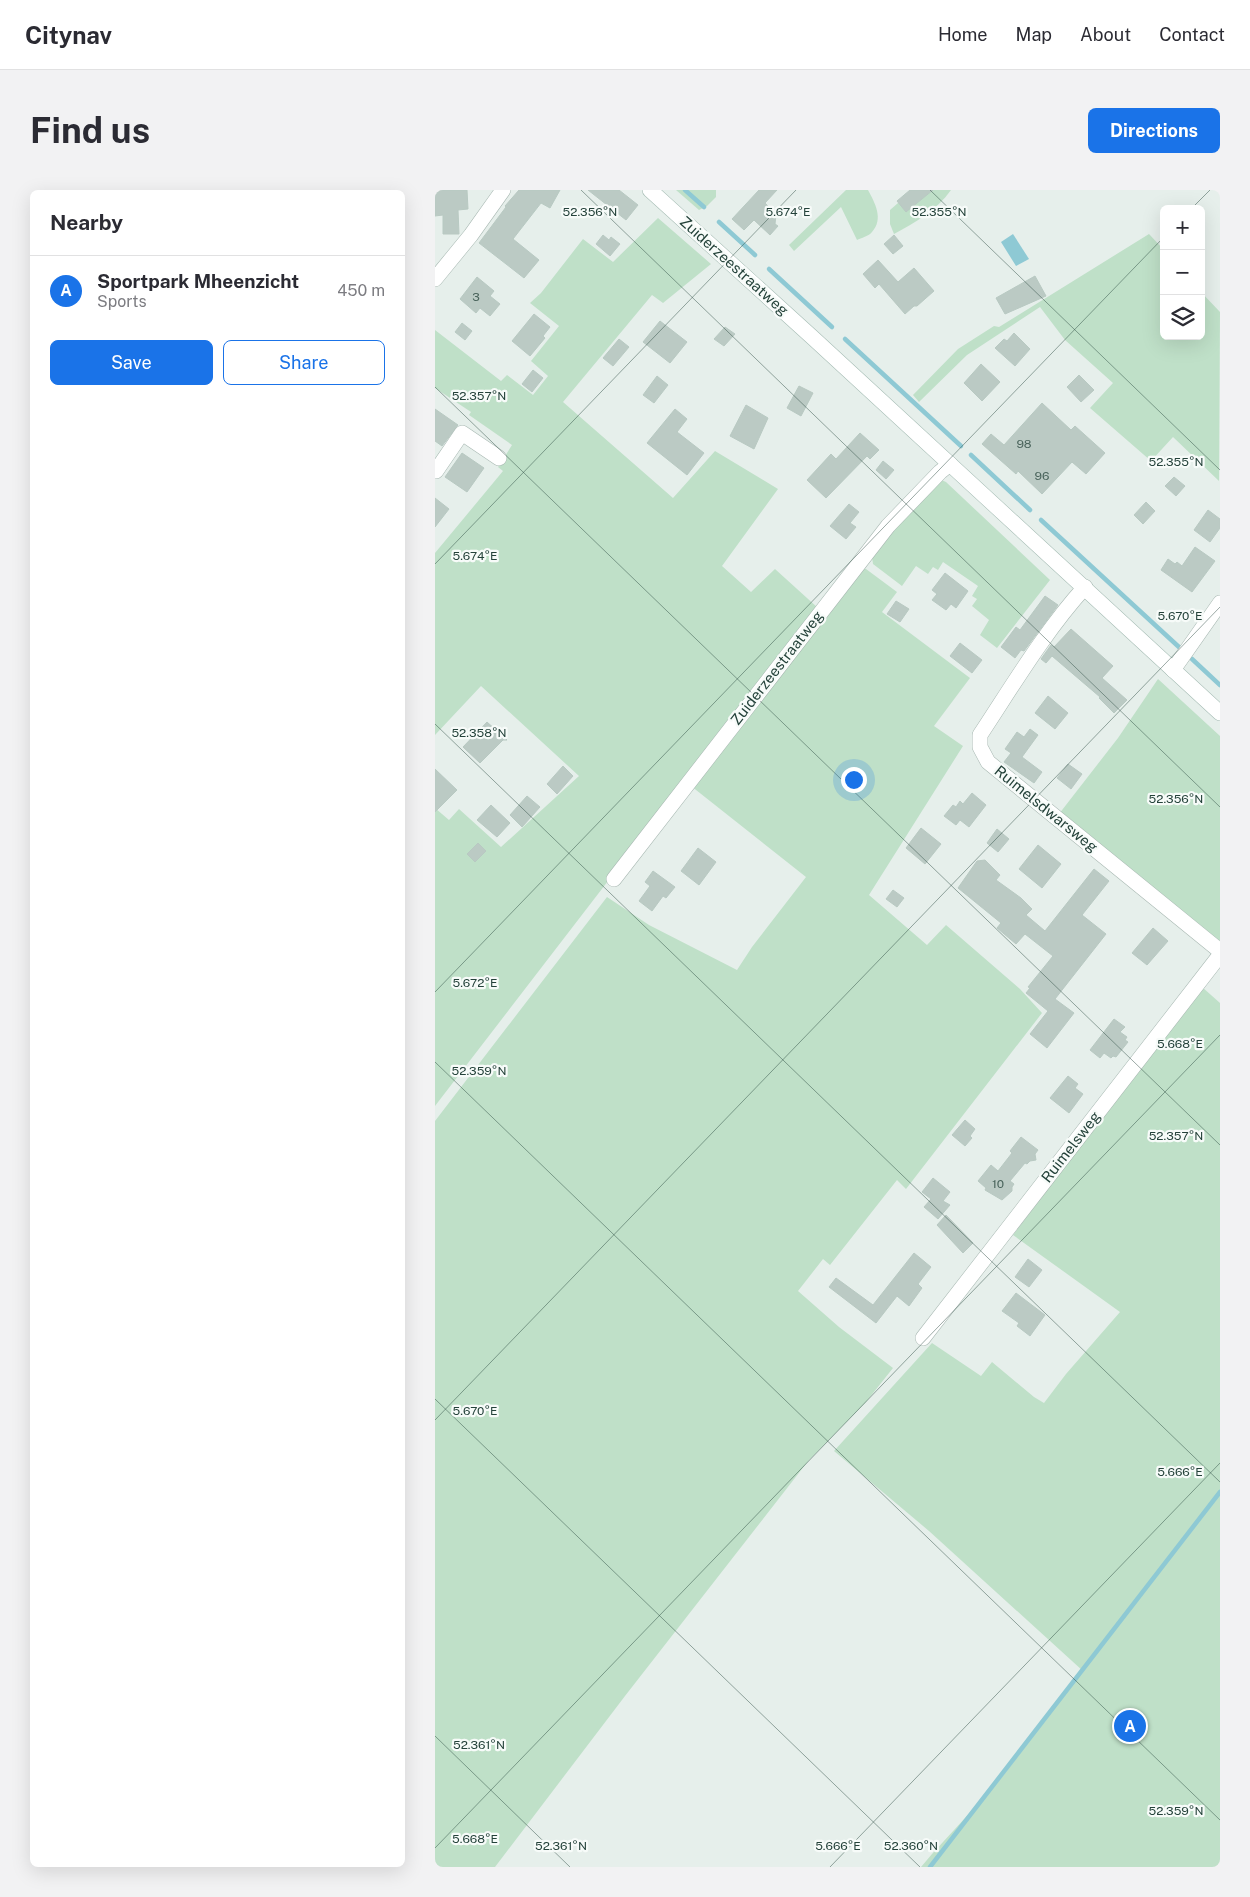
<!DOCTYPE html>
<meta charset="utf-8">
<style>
body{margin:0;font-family:"Public Sans",sans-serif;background:#f2f2f3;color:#2b2b33}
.controls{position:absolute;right:15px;top:15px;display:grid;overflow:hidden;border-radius:8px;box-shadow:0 5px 20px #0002}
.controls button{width:45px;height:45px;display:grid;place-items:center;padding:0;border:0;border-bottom:1px solid #e1e1e2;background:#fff;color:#2b2b33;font:25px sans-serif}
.you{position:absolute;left:418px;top:589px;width:18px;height:18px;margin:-12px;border:4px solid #fff;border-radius:50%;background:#1a73e8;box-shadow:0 0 0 8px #1a73e833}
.badge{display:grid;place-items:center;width:32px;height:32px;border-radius:50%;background:#1a73e8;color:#fff;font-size:16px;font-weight:700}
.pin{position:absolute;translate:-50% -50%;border:2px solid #fff;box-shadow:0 1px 5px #0006}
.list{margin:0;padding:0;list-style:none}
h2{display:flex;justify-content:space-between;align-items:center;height:65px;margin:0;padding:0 20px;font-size:21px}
h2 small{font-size:16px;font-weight:400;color:#7c7c81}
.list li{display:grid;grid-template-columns:32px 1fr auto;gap:15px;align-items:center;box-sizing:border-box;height:70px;padding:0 20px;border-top:1px solid #e1e1e2}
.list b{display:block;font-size:19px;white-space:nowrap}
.list p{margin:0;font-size:16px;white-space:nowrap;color:#7c7c81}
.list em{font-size:16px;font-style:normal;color:#7c7c81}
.actions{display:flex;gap:10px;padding:15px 20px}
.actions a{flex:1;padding:11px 0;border:1px solid #1a73e8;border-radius:8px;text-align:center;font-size:18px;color:#1a73e8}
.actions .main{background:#1a73e8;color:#fff}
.icon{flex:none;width:28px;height:28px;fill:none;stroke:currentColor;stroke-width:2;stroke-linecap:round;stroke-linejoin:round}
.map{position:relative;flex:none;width:785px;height:1677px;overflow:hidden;border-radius:8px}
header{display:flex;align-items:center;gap:30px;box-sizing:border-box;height:70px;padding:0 25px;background:#fff;border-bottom:1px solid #e1e1e2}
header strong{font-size:24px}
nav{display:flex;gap:28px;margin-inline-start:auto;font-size:18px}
.intro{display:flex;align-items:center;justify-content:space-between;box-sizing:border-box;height:120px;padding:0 30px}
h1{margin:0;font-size:35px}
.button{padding:12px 22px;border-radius:8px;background:#1a73e8;color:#fff;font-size:18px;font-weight:700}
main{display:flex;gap:30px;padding:0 30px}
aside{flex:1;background:#fff;border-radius:8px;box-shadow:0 5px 20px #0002}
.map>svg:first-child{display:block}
.green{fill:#bfe0c8}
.water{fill:#8ec9d4}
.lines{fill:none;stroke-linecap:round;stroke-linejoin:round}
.stream{stroke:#8ec9d4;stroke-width:4.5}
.building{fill:#bbcac4;stroke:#b8c9c2}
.minor-casing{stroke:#a8b8b2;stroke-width:16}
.secondary-casing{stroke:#a4bbb3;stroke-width:16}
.minor{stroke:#fff;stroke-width:15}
.secondary{stroke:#fff;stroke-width:15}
.ticks{fill:none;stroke:#24423a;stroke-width:1;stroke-opacity:0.45}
.labels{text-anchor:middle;stroke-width:4.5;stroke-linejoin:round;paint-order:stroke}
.number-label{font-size:12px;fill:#4a645c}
.street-label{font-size:15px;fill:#24423a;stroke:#f7fbf9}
.ticks-label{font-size:12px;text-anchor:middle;fill:#24423a;stroke:#f7fbf9;stroke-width:4.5;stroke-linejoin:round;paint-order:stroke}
</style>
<header>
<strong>Citynav</strong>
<nav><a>Home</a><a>Map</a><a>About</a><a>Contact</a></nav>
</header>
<div class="intro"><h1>Find us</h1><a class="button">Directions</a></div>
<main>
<aside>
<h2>Nearby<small></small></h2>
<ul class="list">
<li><span class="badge">A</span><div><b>Sportpark Mheenzicht</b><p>Sports</p></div><em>450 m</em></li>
</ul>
<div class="actions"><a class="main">Save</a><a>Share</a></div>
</aside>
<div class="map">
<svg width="785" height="1677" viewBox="0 0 785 1677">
<rect width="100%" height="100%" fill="#e6efeb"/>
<g class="green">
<polygon points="241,0 281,0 281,7 272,16 264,20"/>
<path d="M411,0H433C440,13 449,29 437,42C434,46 426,48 422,50L406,17L359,61L354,55Z"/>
<path d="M478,0H516C501,21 481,32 459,44L455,34V20Z"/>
<polygon points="223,28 276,74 228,113 217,105 128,212 238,308 280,261 343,299 287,376 316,402 340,379 383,418 0,916 0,618 14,630 24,619 66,657 144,586 46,496 0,545 0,363 68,281 63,277 77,255 34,225 36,222 0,198 0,140 66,191 72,185 98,205 113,186 96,171 124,136 95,113 106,103 148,49 178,72"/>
<polygon points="714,44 729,60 729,146 766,146 766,102 785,122 784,291 738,247 716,271 655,218 678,193 630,150 605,117 532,165 484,212 478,205 523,159 559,136 564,137"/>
<polygon points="504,289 511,292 615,390 562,458 545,445 554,430 537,416 542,409 537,406 543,396 508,372 503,380 498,377 493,384 481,376 467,396 438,374 436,360"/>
<polygon points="424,377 431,379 462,402 447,422 535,488 499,536 528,556 434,705 492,755 511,735 585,799 607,823 471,999 462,990 395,1075 388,1069 363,1101 404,1137 458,1178 431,1212 374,1270 190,1506 60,1677 0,1677 0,931 172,707 214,735 302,780 317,757 371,687 256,596"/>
<polygon points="723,489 785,546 785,750 782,753 624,624 683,548"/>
<polygon points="767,797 785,813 785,1677 486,1677 497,1664 563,1592 648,1481 494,1341 399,1261 497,1153 546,1186 557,1172 599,1207 609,1213 631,1184 685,1122 578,1045"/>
</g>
<polygon class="water" points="578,44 594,69 581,76 566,52"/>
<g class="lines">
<g class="stream">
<polyline points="250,0 269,17"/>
<polyline points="284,32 320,65"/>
<polyline points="334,79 397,137"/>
<polyline points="410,149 526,256"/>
<polyline points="536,265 595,320"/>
<polyline points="606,330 745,458"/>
<polyline points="757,469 785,495"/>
<polyline points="495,1677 785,1302"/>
</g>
</g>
<g class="building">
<polygon points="0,0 32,0 33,19 23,20 24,44 8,44 8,25 0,26"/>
<polygon points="84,0 125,0 115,18 106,13 78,49 104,70 89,88 44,53 71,17 70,16"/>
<polygon points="153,0 184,0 203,15 191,30"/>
<polygon points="324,0 342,0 330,13 341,24 340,34 343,36 335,45 319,30 309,40 297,29"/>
<polygon points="475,0 498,0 471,22 462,11"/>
<polygon points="168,45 174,50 176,47 185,54 175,66 161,54"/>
<polygon points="459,45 468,56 458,64 449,54"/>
<polygon points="443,70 463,92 479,78 499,101 482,116 479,116 470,124 444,94 440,98 428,84"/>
<polygon points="600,86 611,106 570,124 561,108"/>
<polygon points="42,87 59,101 55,106 65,114 55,126 45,118 41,123 25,109"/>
<polygon points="99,124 115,137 108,146 110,148 95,166 77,151"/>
<polygon points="225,131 252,152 235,173 208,152"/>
<polygon points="27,133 37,141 30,150 20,142"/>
<polygon points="290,137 300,144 289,156 279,149"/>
<polygon points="579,143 595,159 580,176 560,158 569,149 572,151"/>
<polygon points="184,149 194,157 178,176 168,168"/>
<polygon points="546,174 565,192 547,211 529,193"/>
<polygon points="98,180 108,188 97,202 87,194"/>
<polygon points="644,185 659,200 646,212 632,197"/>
<polygon points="222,186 233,195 219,213 208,205"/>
<polygon points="364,196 378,203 366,226 352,218"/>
<polygon points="607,213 636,240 640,236 670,263 651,284 637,272 607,304 583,281 581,284 547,254 556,244 569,255"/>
<polygon points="311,215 333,228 319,259 295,246"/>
<polygon points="0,219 23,235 7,256 0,251"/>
<polygon points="240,219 252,229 242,242 269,263 252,285 212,253"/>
<polygon points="425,243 444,260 435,269 432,266 391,308 372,290 396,264 401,269"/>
<polygon points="27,263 49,278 32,302 10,287"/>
<polygon points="448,271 459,280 451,289 441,280"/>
<polygon points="739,287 750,296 741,306 730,296"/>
<polygon points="0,308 14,319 0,337"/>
<polygon points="711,312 720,321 708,334 699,325"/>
<polygon points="414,314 424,322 415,333 421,337 411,349 395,336"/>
<polygon points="773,320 785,329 785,338 775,352 759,340"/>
<polygon points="760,357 780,371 757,402 726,380 733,369 740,374 742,372 747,376"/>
<polygon points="510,383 533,401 521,418 516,414 511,420 497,410 502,404 497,400"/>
<polygon points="610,406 623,415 589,461 586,460 580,468 566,457 581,437 585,440"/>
<polygon points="461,411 474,419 465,432 452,424"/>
<polygon points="636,439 678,476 667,488 692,510 679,523 664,508 665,507 617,466 611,473 606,469 616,455 619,457"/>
<polygon points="525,453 547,470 537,483 515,466"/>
<polygon points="613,506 633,523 620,539 600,523"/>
<polygon points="52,532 72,550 68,550 45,573 28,557"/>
<polygon points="595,539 603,545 587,567 607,582 599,593 569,572 576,563 570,559 582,542 589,547"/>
<polygon points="633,574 647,584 636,599 622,588"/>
<polygon points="128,576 138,586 122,604 112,594"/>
<polygon points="0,579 22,600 0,622"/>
<polygon points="537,603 551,615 534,637 525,630 521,635 509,626 518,615 521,617 525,611 528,614"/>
<polygon points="92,606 105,617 87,637 75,625"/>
<polygon points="56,615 75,633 62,647 42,630"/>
<polygon points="486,638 506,654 490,674 471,658"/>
<polygon points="562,639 574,649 563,662 552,653"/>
<polygon points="43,653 51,661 40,672 32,664"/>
<polygon points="603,655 626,674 607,698 584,679"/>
<polygon points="263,658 281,672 264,695 246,681"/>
<polygon points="550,670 565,685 561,690 586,708 597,719 591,725 610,741 659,679 674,691 647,725 671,744 620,809 639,823 612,858 595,844 613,821 591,803 595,798 593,797 618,766 590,744 581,754 562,738 566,733 523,698 542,671"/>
<polygon points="218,681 240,697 231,708 228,706 217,721 204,711 215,696 210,692"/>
<polygon points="458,700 469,708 462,717 451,709"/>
<polygon points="718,738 733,751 712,775 697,763"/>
<polygon points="679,829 690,837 685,842 692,847 690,850 693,852 681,867 678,866 676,868 669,863 665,868 655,860"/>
<polygon points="633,886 643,894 640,898 648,904 634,923 615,908"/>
<polygon points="530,930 540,939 535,946 537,948 530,956 517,945"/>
<polygon points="586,947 603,960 600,964 601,970 595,971 592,974 590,973 575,991 579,994 577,997 577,1001 567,1010 550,1000 551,998 543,991 556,975 563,981 577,963 575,961"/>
<polygon points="498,988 515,1002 508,1011 515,1015 503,1029 489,1017 496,1009 487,1002"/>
<polygon points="511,1025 538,1053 528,1063 502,1035"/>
<polygon points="479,1063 496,1077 483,1094 487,1098 474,1116 462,1106 441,1133 394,1097 401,1088 438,1115"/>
<polygon points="593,1069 607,1080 594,1097 580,1087"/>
<polygon points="581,1103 610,1125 595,1146 582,1136 584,1133 567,1121"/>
</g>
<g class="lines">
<g class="minor-casing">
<g id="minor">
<polyline points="0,89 36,45 68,0"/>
<polyline points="0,280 1,281 27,243 64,268"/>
<path d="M650,397C610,441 578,495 545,545V557L553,572L785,761"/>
<polyline points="738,480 785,413"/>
<polyline points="179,689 453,336 505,282 515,274"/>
<polyline points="488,1148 785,765"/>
</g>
</g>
<g class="secondary-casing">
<polyline id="secondary" points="215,0 377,147 785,523"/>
</g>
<use href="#minor" class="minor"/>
<use href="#secondary" class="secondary"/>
</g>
<path class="ticks" d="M146,0L785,617M495,0L785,280M756,19L775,0M0,197L785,955M0,374L361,0M0,534L785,1292M0,802L729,47M0,872L785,1630M0,1209L485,1677M0,1230L785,417M0,1546L135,1677M0,1658L785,845M395,1677L785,1273"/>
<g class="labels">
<g class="number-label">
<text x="41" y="111">3</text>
<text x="589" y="258">98</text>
<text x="607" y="290">96</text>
<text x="563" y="998">10</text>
</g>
<g class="street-label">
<text transform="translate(299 76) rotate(42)" y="5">Zuiderzeestraatweg</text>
<text transform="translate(342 478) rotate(-52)" y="5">Zuiderzeestraatweg</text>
<text transform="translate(611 619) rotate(39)" y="5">Ruimelsdwarsweg</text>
<text transform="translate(636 957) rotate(-52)" y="5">Ruimelsweg</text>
</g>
</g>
<g class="ticks-label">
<text x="155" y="26">52.356°N</text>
<text x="504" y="26">52.355°N</text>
<text x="353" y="26">5.674°E</text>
<text x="44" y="210">52.357°N</text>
<text x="741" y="276">52.355°N</text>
<text x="40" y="370">5.674°E</text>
<text x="745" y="430">5.670°E</text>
<text x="44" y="547">52.358°N</text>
<text x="741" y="613">52.356°N</text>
<text x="40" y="797">5.672°E</text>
<text x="745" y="858">5.668°E</text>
<text x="44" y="885">52.359°N</text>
<text x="741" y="950">52.357°N</text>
<text x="40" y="1225">5.670°E</text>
<text x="745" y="1286">5.666°E</text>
<text x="44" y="1559">52.361°N</text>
<text x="741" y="1625">52.359°N</text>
<text x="40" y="1653">5.668°E</text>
<text x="403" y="1660">5.666°E</text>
<text x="126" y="1660">52.361°N</text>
<text x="476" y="1660">52.360°N</text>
</g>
</svg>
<div class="controls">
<button>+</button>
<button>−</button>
<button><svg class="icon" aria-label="layers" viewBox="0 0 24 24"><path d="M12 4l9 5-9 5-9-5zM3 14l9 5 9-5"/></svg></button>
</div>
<div class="you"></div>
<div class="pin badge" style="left:695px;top:1536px">A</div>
</div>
</main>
